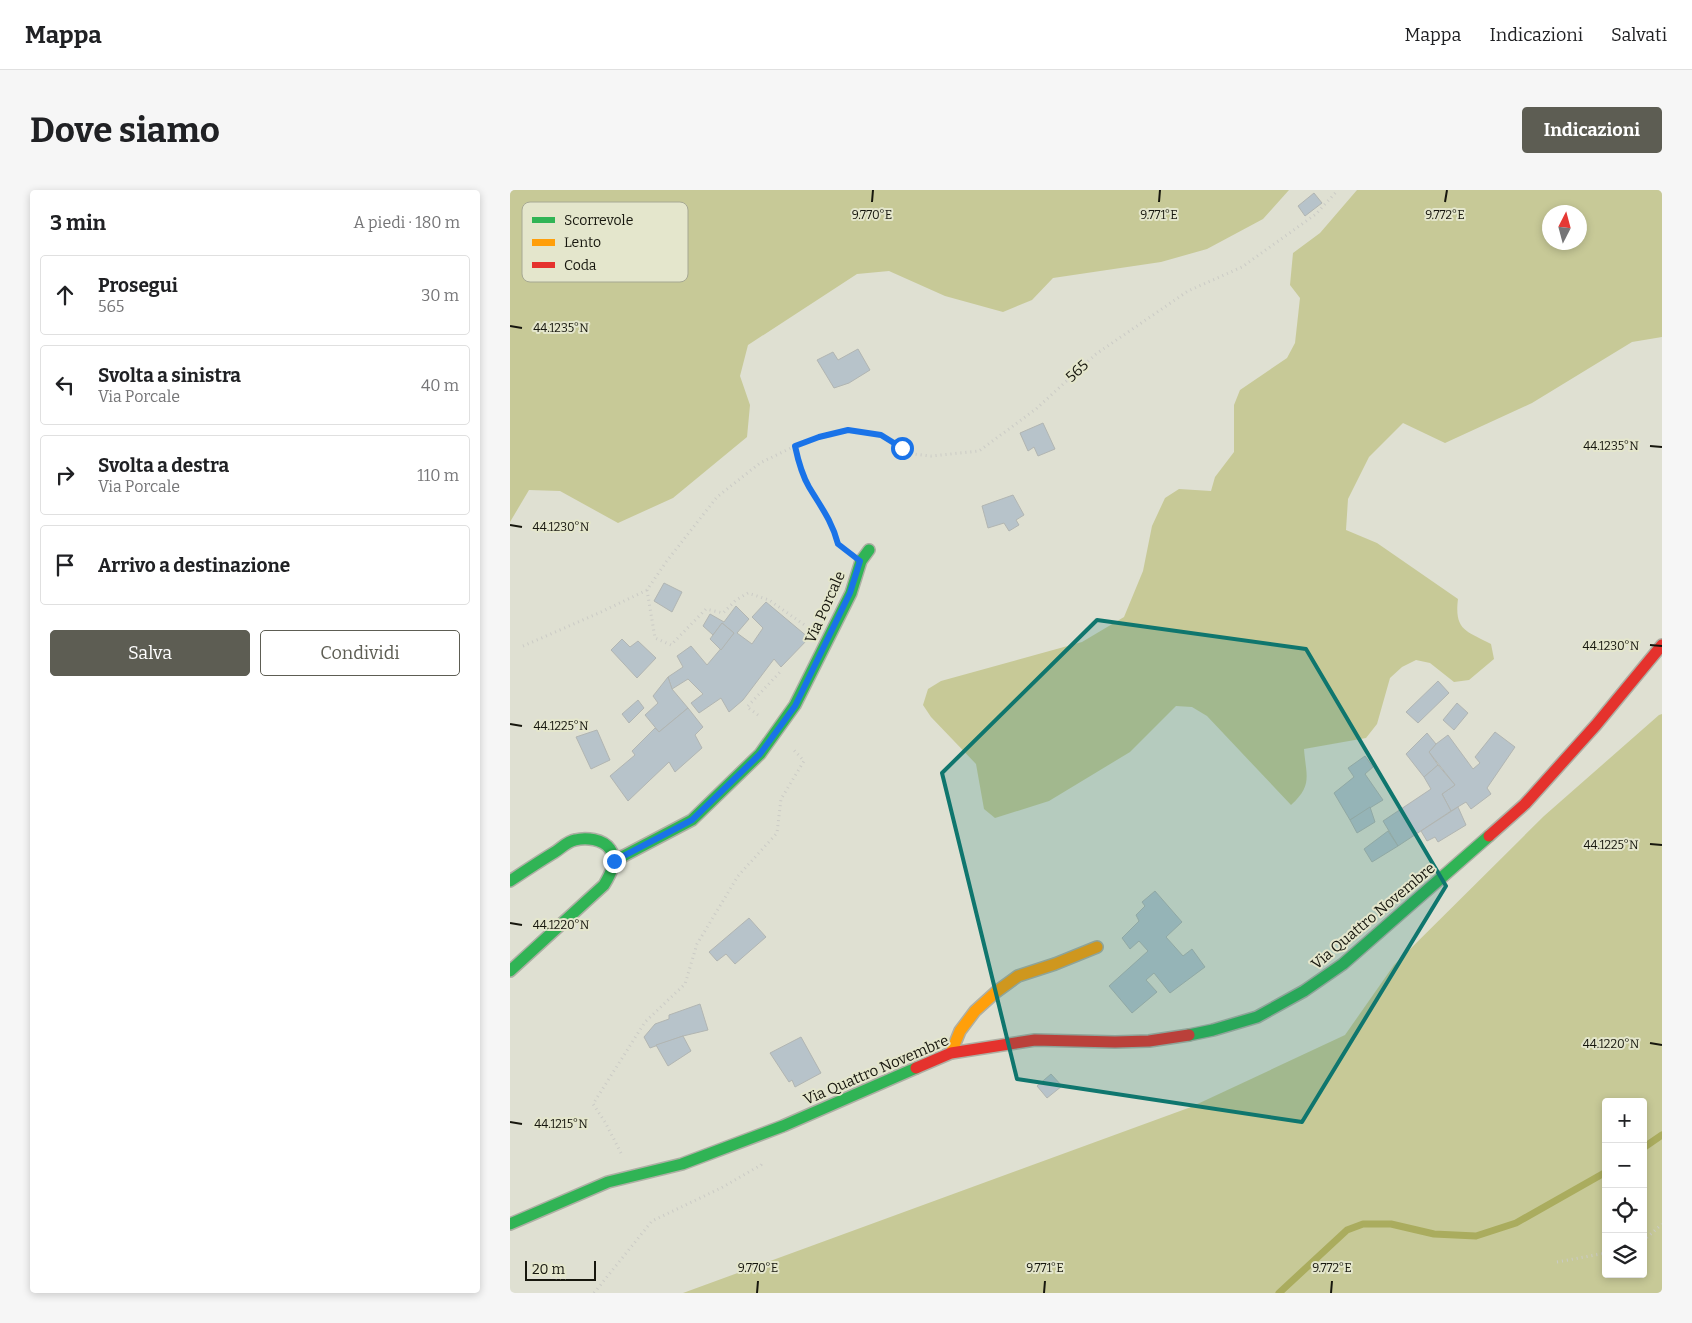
<!DOCTYPE html>
<html lang="it">
<meta charset="utf-8">
<style>
body{margin:0;font-family:Bitter,serif;background:#f6f6f6;color:#202124}
.controls{position:absolute;right:15px;bottom:15px;display:grid;overflow:hidden;border-radius:5px;box-shadow:0 2px 8px #0003}
.controls button{width:45px;height:45px;display:grid;place-items:center;padding:0;border:0;border-bottom:1px solid #e0e0e0;background:#fff;color:#202124;font:25px sans-serif}
.compass{position:absolute;left:1032px;top:15px;width:45px;height:45px;border-radius:50%;background:#fff;box-shadow:0 2px 8px #0003;rotate:6deg}
.scale{position:absolute;left:15px;bottom:12px;width:71px;box-sizing:border-box;padding-left:5px;border:2px solid #17170e;border-top:0;font-size:14px;line-height:18px;white-space:nowrap;color:#17170e;-webkit-text-stroke:4px #e4e6cc;paint-order:stroke}
.stop{position:absolute;width:15px;height:15px;margin:-11px;border:4px solid #1a73e8;border-radius:50%;background:#fff}
.stop.end{background:#1a73e8;border-color:#fff;box-shadow:0 1px 5px #0008}
.list{margin:0;padding:0;list-style:none}
h2{display:flex;justify-content:space-between;align-items:center;height:65px;margin:0;padding:0 20px;font-size:21px}
h2 small{font-size:16px;font-weight:400;color:#757577}
.list li{display:grid;grid-template-columns:32px 1fr auto;gap:15px;align-items:center;box-sizing:border-box;height:80px;margin:0 10px 10px;padding:0 10px;border:1px solid #e0e0e0;border-radius:5px}
.list b{display:block;font-size:19px;white-space:nowrap}
.list p{margin:0;font-size:16px;white-space:nowrap;color:#757577}
.list em{font-size:16px;font-style:normal;color:#757577}
.actions{display:flex;gap:10px;padding:15px 20px}
.actions a{flex:1;padding:11px 0;border:1px solid #5d5d53;border-radius:5px;text-align:center;font-size:18px;color:#5d5d53}
.actions .main{background:#5d5d53;color:#fff}
.icon{flex:none;width:28px;height:28px;fill:none;stroke:currentColor;stroke-width:2;stroke-linecap:round;stroke-linejoin:round}
.map{position:relative;flex:none;width:1152px;height:1103px;overflow:hidden;border-radius:5px}
header{display:flex;align-items:center;gap:30px;box-sizing:border-box;height:70px;padding:0 25px;background:#fff;border-bottom:1px solid #e0e0e0}
header strong{font-size:24px}
nav{display:flex;gap:28px;margin-inline-start:auto;font-size:18px}
.intro{display:flex;align-items:center;justify-content:space-between;box-sizing:border-box;height:120px;padding:0 30px}
h1{margin:0;font-size:35px}
.button{padding:12px 22px;border-radius:5px;background:#5d5d53;color:#fff;font-size:18px;font-weight:700}
main{display:flex;gap:30px;padding:0 30px}
aside{flex:1;background:#fff;border-radius:5px;box-shadow:0 2px 8px #0003}
.map>svg:first-child{display:block}
.green{fill:#c7c997;fill-rule:evenodd}
.lines{fill:none;stroke-linecap:round;stroke-linejoin:round}
.stream{stroke:#aaac5e;stroke-width:7}
.building{fill:#b7c3ca;stroke:#b1b5b2}
.fast-casing{stroke:#aeafa4;stroke-width:14}
.slow-casing{stroke:#aeafa4;stroke-width:14}
.jam-casing{stroke:#aeafa4;stroke-width:14}
.path{stroke:#cbcbc6;stroke-width:3;stroke-dasharray:1 4;stroke-linecap:butt}
.fast{stroke:#30b455;stroke-width:11}
.slow{stroke:#ff9f0a;stroke-width:11}
.jam{stroke:#e5322d;stroke-width:11}
.route{stroke:#1a73e8;stroke-width:6}
.marked{fill:#0f766e;fill-opacity:0.2;stroke:#0f766e;stroke-width:4;stroke-linejoin:round}
.ticks{fill:none;stroke:#17170e;stroke-width:2}
.labels{text-anchor:middle;stroke-width:4;stroke-linejoin:round;paint-order:stroke}
.street-label{font-size:15px;fill:#17170e;stroke:#e4e6cc}
.key{fill:#e4e6cc;stroke:#a6a893;stroke-width:1}
.key-label{font-size:14px;fill:#17170e}
.ticks-label{font-size:12px;text-anchor:middle;fill:#17170e;stroke:#e4e6cc;stroke-width:4;stroke-linejoin:round;paint-order:stroke}
</style>
<header>
<strong>Mappa</strong>
<nav><a>Mappa</a><a>Indicazioni</a><a>Salvati</a></nav>
</header>
<div class="intro"><h1>Dove siamo</h1><a class="button">Indicazioni</a></div>
<main>
<aside>
<h2>3 min<small>A piedi · 180 m</small></h2>
<ul class="list">
<li><svg class="icon" aria-label="ahead" viewBox="0 0 24 24"><path d="M12 20V5M6 11l6-6 6 6"/></svg><div><b>Prosegui</b><p>565</p></div><em>30 m</em></li>
<li><svg class="icon" aria-label="left" viewBox="0 0 24 24"><path d="M17 20v-9H6M10 6l-5 5 5 5"/></svg><div><b>Svolta a sinistra</b><p>Via Porcale</p></div><em>40 m</em></li>
<li><svg class="icon" aria-label="right" viewBox="0 0 24 24"><path d="M7 20v-9h11M14 6l5 5-5 5"/></svg><div><b>Svolta a destra</b><p>Via Porcale</p></div><em>110 m</em></li>
<li><svg class="icon" aria-label="arrive" viewBox="0 0 24 24"><path d="M6 21V4h12l-3 4 3 4H6"/></svg><div><b>Arrivo a destinazione</b></div></li>
</ul>
<div class="actions"><a class="main">Salva</a><a>Condividi</a></div>
</aside>
<div class="map">
<svg width="1152" height="1103" viewBox="0 0 1152 1103">
<rect width="100%" height="100%" fill="#dfe0d2"/>
<g class="green">
<polygon points="0,0 779,0 753,29 697,59 651,72 543,88 522,110 493,122 435,106 379,81 347,84 238,155 230,186 240,215 237,247 163,308 108,333 50,301 19,300 0,332"/>
<path d="M847,0H1152V147L1122,152L1022,213L935,253L893,233L859,267L838,309L836,340L867,353L948,409C944,441 957,441 981,454L984,469L959,490L944,492L920,473L906,470L892,477L880,488L867,534L856,548L794,559C796,586 803,595 781,615L697,526L682,517L666,516L620,562L539,611L485,628L474,619L466,574L421,527L413,515L418,499L431,491L572,452L614,427L633,381L642,336L655,308L669,299L701,301L705,287L724,262V215L730,200L777,168L785,153L790,108L780,95L783,63L810,43ZM1070,22V52H1040V22Z"/>
<path d="M1152,524V1103H173L681,917L835,845L884,775L1034,626L1149,525ZM1096,912H1133V1084H1096Z"/>
</g>
<g class="lines">
<g class="stream">
<polyline points="1133,958 1152,945"/>
<polyline points="769,1103 837,1040 853,1034 881,1034 924,1044 966,1046 1006,1033 1096,982"/>
</g>
</g>
<g class="building">
<polygon points="804,3 812,13 795,26 788,16"/>
<polygon points="348,159 360,180 339,193 324,198 307,170 323,162 328,170"/>
<polygon points="533,233 545,259 528,266 524,257 518,261 510,243"/>
<polygon points="503,305 514,325 506,330 509,335 499,341 494,333 478,338 472,316"/>
<polygon points="154,393 172,402 162,422 144,411"/>
<polygon points="256,412 299,448 271,477 264,469 233,510 219,522 211,508 189,523 181,513 193,504 178,489 162,499 158,487 173,477 167,466 181,456 197,475 224,443 212,433 203,445 193,436 200,424 214,432 226,416 239,429 227,443 242,454 253,438 242,427"/>
<polygon points="212,433 224,443 211,460 200,449"/>
<polygon points="112,449 120,457 128,451 146,468 127,488 101,460"/>
<polygon points="158,487 162,499 178,518 149,542 135,525 148,513 143,506"/>
<polygon points="928,491 939,503 908,533 896,522"/>
<polygon points="128,510 134,518 119,533 112,524"/>
<polygon points="947,513 958,523 944,540 933,530"/>
<polygon points="178,518 193,537 185,545 192,558 165,582 159,572 118,611 100,586 125,565 122,561 145,538 149,542"/>
<polygon points="87,540 100,570 81,579 66,547"/>
<polygon points="985,542 1005,557 977,598 981,604 961,619 956,612 941,621 932,604 945,595 919,562 926,554 938,545 963,579 970,573 965,567"/>
<polygon points="917,543 926,554 919,562 928,575 914,587 896,564"/>
<polygon points="855,566 863,577 855,584 873,610 840,630 824,603 844,587 838,578"/>
<polygon points="928,575 945,595 932,604 941,621 888,656 873,631 921,599 914,587"/>
<polygon points="860,617 865,632 847,643 840,630"/>
<polygon points="948,617 956,635 928,652 925,647 917,651 911,641"/>
<polygon points="878,641 888,656 862,672 854,659"/>
<polygon points="645,701 672,732 656,747 673,766 682,759 695,777 660,803 644,783 636,790 647,802 622,823 599,796 638,761 629,751 620,759 612,748 629,731 626,725 635,716 632,712"/>
<polygon points="239,728 256,747 225,774 216,764 207,771 199,762"/>
<polygon points="190,814 198,840 173,846 140,858 134,847 145,834 159,829 159,825"/>
<polygon points="173,846 181,861 158,876 146,855"/>
<polygon points="291,847 311,883 285,897 282,890 279,892 260,863"/>
<polygon points="541,884 552,896 537,908 527,896"/>
</g>
<g class="lines">
<g class="fast-casing">
<g id="fast">
<polyline points="104,671 182,630 250,564 285,515 341,403 351,371 359,360"/>
<path d="M0,691C15,681 30,671 45,662C51,658 58,651 65,650C76,647 93,649 100,659C108,671 100,685 94,695L0,781"/>
<polyline points="679,845 703,840 747,827 794,801 833,774 979,646"/>
<polyline points="0,1034 98,992 172,974 273,936 406,878"/>
</g>
</g>
<g class="slow-casing">
<polyline id="slow" points="441,863 450,841 465,821 486,802 508,786 545,774 587,757"/>
</g>
<g class="jam-casing">
<g id="jam">
<polyline points="979,646 1015,614 1086,535 1152,455"/>
<polyline points="406,878 441,863 525,850 605,852 639,851 679,845"/>
</g>
</g>
<g class="path">
<path d="M285,256C292,289 308,308 323,336C327,344 325,352 332,357"/>
<polyline points="137,400 145,448 161,455 196,419 213,423 226,410 238,403 259,410 296,436"/>
<polyline points="13,456 91,422 137,400 156,372 207,307 250,273 285,256 309,247 338,240 371,245 403,264 421,266 469,261 526,219 586,164 678,101 732,77 806,24 828,0"/>
<polyline points="248,525 237,517 272,480"/>
<polyline points="111,963 95,932 83,914 135,832 175,794 187,754 228,686 267,643 271,609 294,571 283,559"/>
<polyline points="1133,1051 1152,1034"/>
<polyline points="1047,1072 1096,1063"/>
<polyline points="84,1103 142,1031 211,998 251,975 253,971"/>
</g>
<use href="#fast" class="fast"/>
<use href="#slow" class="slow"/>
<use href="#jam" class="jam"/>
</g>
<g class="lines">
<path class="route" d="M104,671L182,630L250,564L285,516L340,403L350,371L328,354C322,331 311,317 299,297C292,285 288,270 285,256L309,247L338,240L371,245L392,258"/>
</g>
<path class="marked" d="M587,430L796,459L936,696L792,932L507,889L432,583Z"/>
<path class="ticks" d="M362,12L363,0M649,12L650,0M935,12L937,0M0,136L12,138M1140,256L1152,257M0,335L12,337M1140,455L1152,456M0,534L12,536M1140,654L1152,655M0,733L12,735M1140,853L1152,855M0,932L12,934M247,1103L248,1091M534,1103L535,1091M821,1103L822,1091"/>
<g class="labels">
<g class="street-label">
<text transform="translate(567 181) rotate(-43)" y="5">565</text>
<text transform="translate(315 417) rotate(-66)" y="5">Via Porcale</text>
<text transform="translate(863 726) rotate(-40)" y="5">Via Quattro Novembre</text>
<text transform="translate(366 880) rotate(-23)" y="5">Via Quattro Novembre</text>
</g>
</g>
<rect x="12" y="12" width="166" height="80" rx="8" class="key"/>
<rect x="22" y="27" width="23" height="6" fill="#30b455"/>
<rect x="22" y="49" width="23" height="7" fill="#ff9f0a"/>
<rect x="22" y="72" width="23" height="6" fill="#e5322d"/>
<g class="key-label">
<text x="54" y="35">Scorrevole</text>
<text x="54" y="57">Lento</text>
<text x="54" y="80">Coda</text>
</g>
<g class="ticks-label">
<text x="362" y="29">9.770°E</text>
<text x="649" y="29">9.771°E</text>
<text x="935" y="29">9.772°E</text>
<text x="51" y="142">44.1235°N</text>
<text x="1101" y="260">44.1235°N</text>
<text x="51" y="341">44.1230°N</text>
<text x="1101" y="460">44.1230°N</text>
<text x="51" y="540">44.1225°N</text>
<text x="1101" y="659">44.1225°N</text>
<text x="51" y="739">44.1220°N</text>
<text x="1101" y="858">44.1220°N</text>
<text x="51" y="938">44.1215°N</text>
<text x="248" y="1082">9.770°E</text>
<text x="535" y="1082">9.771°E</text>
<text x="822" y="1082">9.772°E</text>
</g>
</svg>
<div class="controls">
<button>+</button>
<button>−</button>
<button><svg class="icon" aria-label="locate" viewBox="0 0 24 24"><circle cx="12" cy="12" r="6"/><path d="M12 2v4M12 18v4M2 12h4M18 12h4"/></svg></button>
<button><svg class="icon" aria-label="layers" viewBox="0 0 24 24"><path d="M12 4l9 5-9 5-9-5zM3 14l9 5 9-5"/></svg></button>
</div>
<svg class="compass" viewBox="-18 -18 36 36"><path d="M0-13l5 13h-10z" fill="#e53935"/><path d="M0 13l5-13h-10z" fill="#757577"/></svg>
<div class="scale">20 m</div>
<div class="stop" style="left:392px;top:258px"></div>
<div class="stop end" style="left:104px;top:671px"></div>
</div>
</main>
